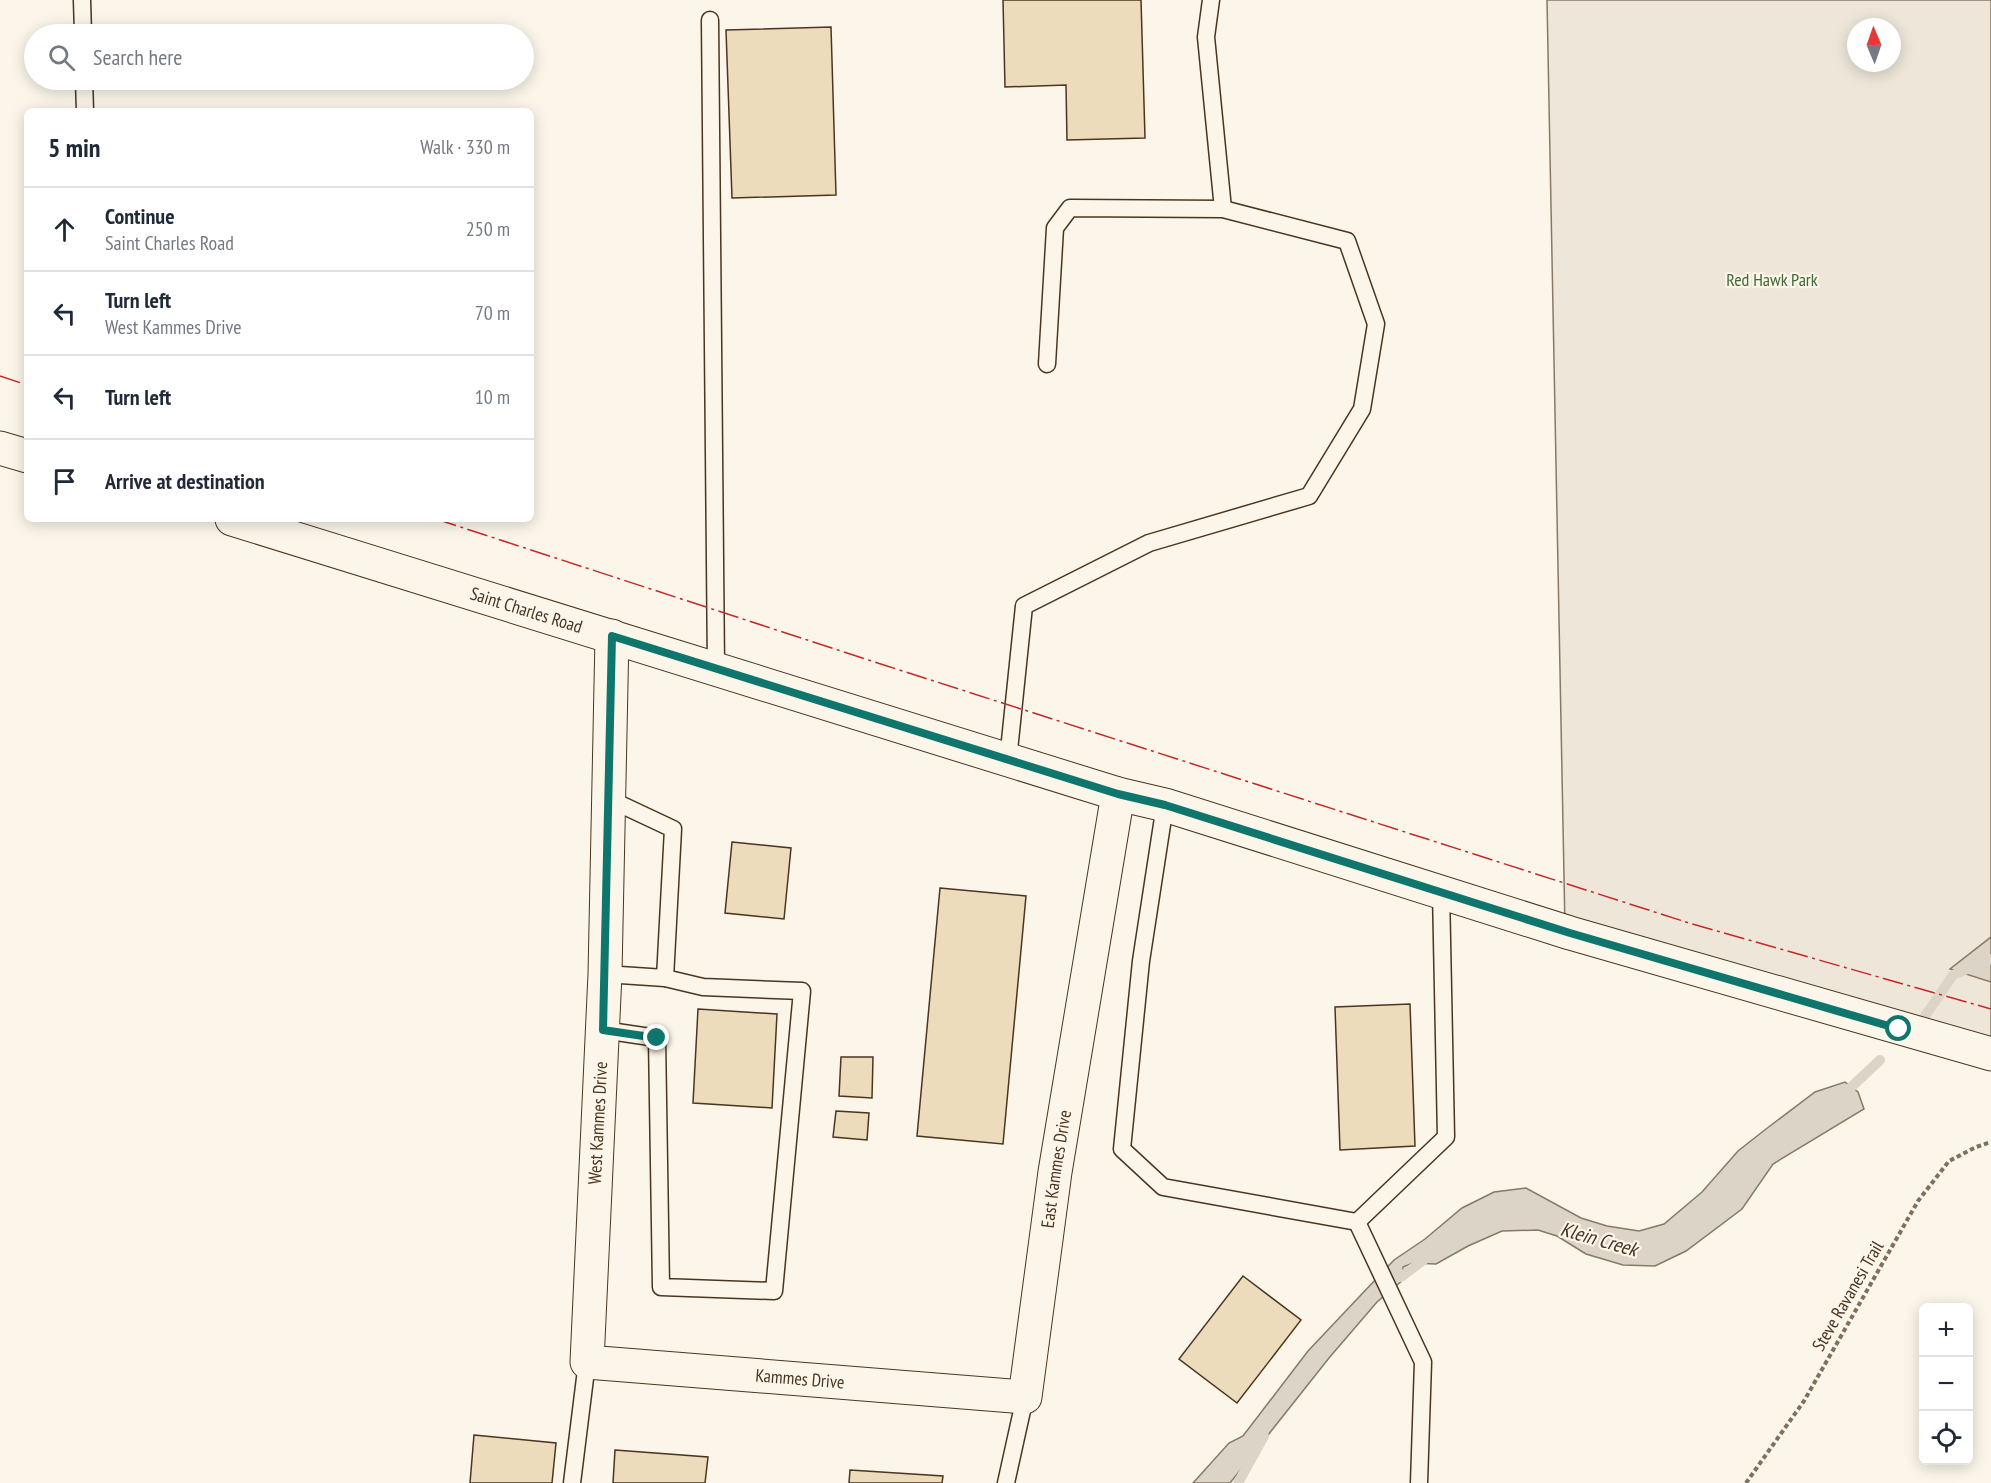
<!DOCTYPE html>
<meta charset="utf-8">
<style>
body{margin:0;font-family:"PT Sans Narrow",sans-serif;background:#f6f6f7;color:#1f2937}
.controls{position:absolute;right:18px;bottom:18px;display:grid;overflow:hidden;border-radius:9px;box-shadow:0 3px 15px #0003}
.controls button{width:54px;height:54px;display:grid;place-items:center;padding:0;border:0;border-bottom:2px solid #e0e1e3;background:#fff;color:#1f2937;font:30px sans-serif}
.compass{position:absolute;left:1847px;top:18px;width:54px;height:54px;border-radius:50%;background:#fff;box-shadow:0 3px 15px #0003;rotate:358deg}
.stop{position:absolute;width:18px;height:18px;margin:-14px;border:4px solid #0f766e;border-radius:50%;background:#fff}
.stop.end{background:#0f766e;border-color:#fff;box-shadow:0 2px 6px #0008}
.list{margin:0;padding:0;list-style:none}
h2{display:flex;justify-content:space-between;align-items:center;height:78px;margin:0;padding:0 24px;font-size:26px}
h2 small{font-size:20px;font-weight:400;color:#747a83}
.list li{display:grid;grid-template-columns:39px 1fr auto;gap:18px;align-items:center;box-sizing:border-box;height:84px;padding:0 24px;border-top:2px solid #e0e1e3}
.list b{display:block;font-size:22px;white-space:nowrap}
.list p{margin:0;font-size:20px;white-space:nowrap;color:#747a83}
.list em{font-size:20px;font-style:normal;color:#747a83}
.icon{flex:none;width:33px;height:33px;fill:none;stroke:currentColor;stroke-width:2;stroke-linecap:round;stroke-linejoin:round}
.map{position:relative;flex:none;width:1991px;height:1483px;overflow:hidden}
.search{position:absolute;background:#fff;box-shadow:0 3px 15px #0003;left:24px;top:24px;width:510px;height:66px;display:flex;align-items:center;gap:15px;box-sizing:border-box;padding:0 21px;border-radius:33px;color:#747a83;font-size:22px}
.panel{position:absolute;background:#fff;box-shadow:0 3px 15px #0003;left:24px;top:108px;width:510px;height:414px;border-radius:9px}
.map>svg:first-child{display:block}
.green{fill:#ede6d9;stroke:#887966;stroke-width:1.5;fill-rule:evenodd}
.water{fill:#dcd4c6;stroke:#887966;stroke-width:1.5}
.lines{fill:none;stroke-linecap:round;stroke-linejoin:round}
.stream{stroke:#dcd4c6;stroke-width:10}
.building{fill:#ecdcbc;stroke:#4a3520;stroke-width:1.5}
.lane-casing{stroke:#4a3520;stroke-width:19}
.street-casing{stroke:#4a3520;stroke-width:35}
.secondary-casing{stroke:#4a3520;stroke-width:35}
.path{stroke:#7f6f5c;stroke-width:4;stroke-dasharray:4.5 3;stroke-linecap:butt}
.lane{stroke:#fbf6e9;stroke-width:16}
.street{stroke:#fbf6e9;stroke-width:33}
.secondary{stroke:#fbf6e9;stroke-width:33}
.power{stroke:#c62828;stroke-width:1.5;stroke-dasharray:21 4.5 3 4.5;stroke-linecap:butt}
.route{stroke:#0f766e;stroke-width:8}
.labels{text-anchor:middle;stroke-width:4.5;stroke-linejoin:round;paint-order:stroke}
.park-label{font-size:18px;fill:#436837;stroke:#fbf6e9}
.street-label{font-size:18px;fill:#4a3520;stroke:#fbf6e9}
.water-label{font-size:20px;font-style:italic;fill:#4a3520;stroke:#fbf6e9}
</style>
<div class="map">
<svg width="1991" height="1483" viewBox="0 0 1991 1483">
<rect width="100%" height="100%" fill="#fbf6e9"/>
<path class="green" d="M1547,0H1991V1051L1565,928ZM1856,27H1892V63H1856Z"/>
<g class="water">
<polygon points="1991,937 1991,982 1950,969"/>
<polygon points="1845,1082 1858,1092 1864,1109 1773,1164 1742,1209 1686,1251 1655,1266 1623,1265 1586,1254 1557,1236 1538,1230 1502,1231 1468,1246 1436,1264 1413,1263 1403,1267 1403,1280 1377,1302 1329,1358 1230,1483 1193,1483 1229,1443 1243,1436 1308,1351 1394,1260 1425,1239 1462,1208 1494,1192 1526,1188 1581,1218 1607,1226 1639,1231 1664,1224 1702,1192 1738,1151 1766,1129 1815,1092"/>
</g>
<g class="lines">
<g class="stream">
<polyline points="1923,1019 1953,975 1991,959"/>
<polyline points="1843,1095 1880,1060"/>
<polyline points="1401,1277 1430,1255"/>
<polyline points="1238,1483 1264,1436"/>
</g>
</g>
<g class="building">
<polygon points="1003,0 1141,0 1145,138 1067,140 1066,85 1005,87"/>
<polygon points="831,27 836,195 732,198 726,30"/>
<polygon points="732,842 791,848 784,919 725,913"/>
<polygon points="940,888 1026,896 1003,1144 917,1136"/>
<polygon points="1410,1004 1415,1146 1340,1150 1335,1007"/>
<polygon points="698,1009 777,1014 772,1108 693,1103"/>
<polygon points="841,1057 873,1057 872,1098 839,1096"/>
<polygon points="836,1111 869,1113 867,1140 833,1137"/>
<polygon points="1243,1276 1301,1320 1237,1403 1179,1359"/>
<polygon points="474,1435 556,1443 552,1483 470,1483"/>
<polygon points="615,1450 708,1457 705,1483 613,1483"/>
<polygon points="850,1470 943,1476 942,1483 849,1483"/>
</g>
<g class="lines">
<g class="lane-casing">
<g id="lane">
<polyline points="82,0 83,34"/>
<polyline points="1211,0 1206,37 1223,209"/>
<polyline points="710,20 716,669"/>
<polyline points="84,80 85,111"/>
<polyline points="1008,760 1024,606 1149,543 1309,496 1362,409 1376,324 1347,241 1223,209 1070,208 1055,228 1047,364"/>
<polyline points="607,798 673,829 665,978"/>
<polyline points="1165,805 1141,961 1122,1149 1163,1187 1357,1222"/>
<polyline points="603,1030 657,1038 661,1287 774,1291 802,991 703,987 665,978 605,974"/>
<polyline points="1357,1222 1446,1137 1441,891"/>
<polyline points="1357,1222 1423,1362 1419,1483"/>
<polyline points="572,1483 587,1362"/>
<polyline points="1006,1483 1025,1397"/>
</g>
</g>
<g class="street-casing">
<g id="street">
<path id="s1" d="M612,636L605,974L587,1362L1025,1397L1055,1172L1118,794"/>
</g>
</g>
<g class="secondary-casing">
<g id="secondary">
<polyline points="0,448 27,456"/>
<path id="s2" d="M232,519L1118,794L1165,805L1570,933L1991,1054"/>
</g>
</g>
<polyline class="path" points="1746,1483 1804,1401 1918,1201 1949,1161 1976,1147 1991,1142"/>
<use href="#lane" class="lane"/>
<use href="#street" class="street"/>
<use href="#secondary" class="secondary"/>
<g class="power">
<polyline points="0,376 27,385"/>
<polyline points="436,519 887,666 1689,923 1991,1009"/>
</g>
</g>
<g class="lines">
<polyline class="route" points="657,1038 603,1030 612,636 1118,794 1165,805 1570,933 1899,1029"/>
</g>
<g class="labels">
<g class="park-label">
<text x="1772" y="286">Red Hawk Park</text>
</g>
<g class="street-label">
<text dy="6" stroke="none"><textPath href="#s2" startOffset="308">Saint Charles Road</textPath></text>
<text transform="translate(598 1123) rotate(-87)" y="6">West Kammes Drive</text>
<text dy="6" stroke="none"><textPath href="#s1" startOffset="1396">East Kammes Drive</textPath></text>
<text transform="translate(1848 1296) rotate(-60)" y="6">Steve Ravanesi Trail</text>
<text dy="6" stroke="none"><textPath href="#s1" startOffset="940">Kammes Drive</textPath></text>
</g>
<g class="water-label">
<text transform="translate(1599 1239) rotate(16)" y="7">Klein Creek</text>
</g>
</g>
</svg>
<div class="controls">
<button>+</button>
<button>−</button>
<button><svg class="icon" aria-label="locate" viewBox="0 0 24 24"><circle cx="12" cy="12" r="6"/><path d="M12 2v4M12 18v4M2 12h4M18 12h4"/></svg></button>
</div>
<svg class="compass" viewBox="-18 -18 36 36"><path d="M0-13l5 13h-10z" fill="#e53935"/><path d="M0 13l5-13h-10z" fill="#747a83"/></svg>
<div class="stop" style="left:1899px;top:1029px"></div>
<div class="stop end" style="left:657px;top:1038px"></div>
<div class="search"><svg class="icon" aria-label="search" viewBox="0 0 24 24"><circle cx="10" cy="10" r="6"/><path d="M15 15l6 6"/></svg>Search here</div>
<section class="panel">
<h2>5 min<small>Walk · 330 m</small></h2>
<ul class="list">
<li><svg class="icon" aria-label="ahead" viewBox="0 0 24 24"><path d="M12 20V5M6 11l6-6 6 6"/></svg><div><b>Continue</b><p>Saint Charles Road</p></div><em>250 m</em></li>
<li><svg class="icon" aria-label="left" viewBox="0 0 24 24"><path d="M17 20v-9H6M10 6l-5 5 5 5"/></svg><div><b>Turn left</b><p>West Kammes Drive</p></div><em>70 m</em></li>
<li><svg class="icon" aria-label="left" viewBox="0 0 24 24"><path d="M17 20v-9H6M10 6l-5 5 5 5"/></svg><div><b>Turn left</b></div><em>10 m</em></li>
<li><svg class="icon" aria-label="arrive" viewBox="0 0 24 24"><path d="M6 21V4h12l-3 4 3 4H6"/></svg><div><b>Arrive at destination</b></div></li>
</ul>
</section>
</div>
